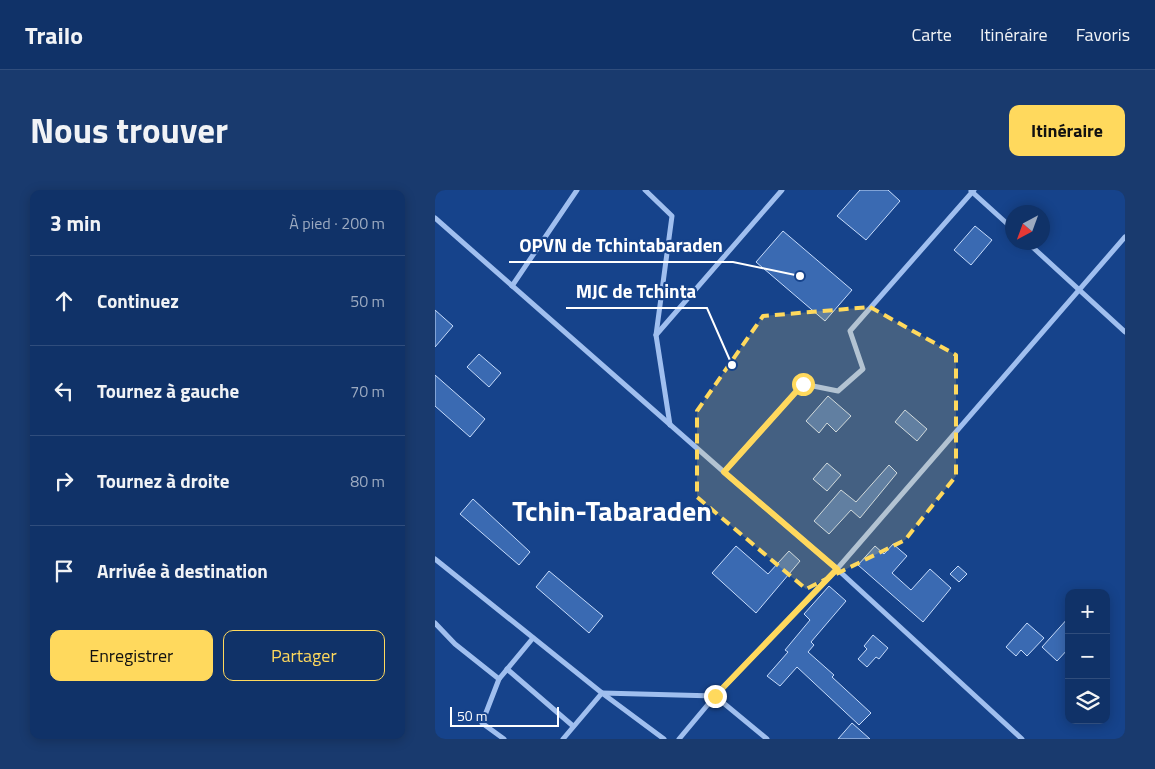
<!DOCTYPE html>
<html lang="fr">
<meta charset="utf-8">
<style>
body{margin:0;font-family:"Titillium Web",sans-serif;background:#193a6e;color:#f1f3f6}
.controls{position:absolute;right:15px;bottom:15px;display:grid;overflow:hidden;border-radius:10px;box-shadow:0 2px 12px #0003}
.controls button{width:45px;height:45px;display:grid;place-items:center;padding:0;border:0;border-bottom:1px solid #304d7c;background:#103268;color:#f1f3f6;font:25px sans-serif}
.compass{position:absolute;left:570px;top:15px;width:45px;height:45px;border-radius:50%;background:#103268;box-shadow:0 2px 12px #0003;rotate:221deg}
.scale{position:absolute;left:15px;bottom:12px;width:109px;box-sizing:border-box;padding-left:5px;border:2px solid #fff;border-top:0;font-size:14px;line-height:18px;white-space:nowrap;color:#fff;-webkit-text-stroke:4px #16438b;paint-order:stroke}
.stop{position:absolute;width:15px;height:15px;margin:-11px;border:4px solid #ffd95d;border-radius:50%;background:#fff}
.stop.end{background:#ffd95d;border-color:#fff;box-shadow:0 1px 5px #0008}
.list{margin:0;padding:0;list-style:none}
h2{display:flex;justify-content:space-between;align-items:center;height:65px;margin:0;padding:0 20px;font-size:21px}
h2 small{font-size:16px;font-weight:400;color:#9caac0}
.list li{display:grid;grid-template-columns:32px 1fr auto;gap:15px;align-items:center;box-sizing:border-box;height:90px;padding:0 20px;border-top:1px solid #304d7c}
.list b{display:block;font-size:19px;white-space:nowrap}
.list em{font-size:16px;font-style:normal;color:#9caac0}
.actions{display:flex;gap:10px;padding:15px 20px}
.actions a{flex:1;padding:11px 0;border:1px solid #ffd95d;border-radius:10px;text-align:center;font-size:18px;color:#ffd95d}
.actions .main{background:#ffd95d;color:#111}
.icon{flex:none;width:28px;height:28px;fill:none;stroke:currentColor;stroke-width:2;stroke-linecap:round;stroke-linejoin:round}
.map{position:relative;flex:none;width:690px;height:549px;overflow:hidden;border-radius:10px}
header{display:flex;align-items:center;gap:30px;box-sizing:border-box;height:70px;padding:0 25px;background:#103268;border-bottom:1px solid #304d7c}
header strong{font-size:24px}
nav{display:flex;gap:28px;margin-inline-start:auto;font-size:18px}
.intro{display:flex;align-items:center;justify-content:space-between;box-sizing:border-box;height:120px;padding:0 30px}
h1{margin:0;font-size:35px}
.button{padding:12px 22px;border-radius:10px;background:#ffd95d;color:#111;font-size:18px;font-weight:700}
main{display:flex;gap:30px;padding:0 30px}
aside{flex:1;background:#103268;border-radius:10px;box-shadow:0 2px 12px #0003}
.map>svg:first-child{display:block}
.building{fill:#3a6ab2;stroke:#c6dbfb}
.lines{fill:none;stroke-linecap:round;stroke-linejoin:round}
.street{stroke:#a0bfef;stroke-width:5}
.route{stroke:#ffd95d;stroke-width:6}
.marked{fill:#ffd95d;fill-opacity:0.2;stroke:#ffd95d;stroke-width:4;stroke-dasharray:10 6;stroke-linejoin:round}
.labels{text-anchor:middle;stroke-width:4.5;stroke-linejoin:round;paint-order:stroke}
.town-label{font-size:28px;font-weight:bold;fill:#fff;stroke:#16438b}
.leader{fill:none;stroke:#fff;stroke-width:2}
.callout-dot{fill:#fff;stroke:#16438b;stroke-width:2}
.callout-label{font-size:19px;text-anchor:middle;font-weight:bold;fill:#fff;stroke:#16438b;stroke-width:4.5;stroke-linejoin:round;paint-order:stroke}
</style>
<header>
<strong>Trailo</strong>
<nav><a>Carte</a><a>Itinéraire</a><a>Favoris</a></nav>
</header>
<div class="intro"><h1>Nous trouver</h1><a class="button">Itinéraire</a></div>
<main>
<aside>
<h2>3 min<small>À pied · 200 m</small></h2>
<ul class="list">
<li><svg class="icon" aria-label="ahead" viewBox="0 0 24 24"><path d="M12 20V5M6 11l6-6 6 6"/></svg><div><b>Continuez</b></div><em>50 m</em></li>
<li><svg class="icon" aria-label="left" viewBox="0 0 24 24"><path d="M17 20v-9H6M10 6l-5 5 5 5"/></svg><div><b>Tournez à gauche</b></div><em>70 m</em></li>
<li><svg class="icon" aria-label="right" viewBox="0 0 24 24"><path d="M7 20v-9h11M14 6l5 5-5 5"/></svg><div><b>Tournez à droite</b></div><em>80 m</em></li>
<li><svg class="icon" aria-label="arrive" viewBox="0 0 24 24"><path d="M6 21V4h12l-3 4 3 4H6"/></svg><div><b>Arrivée à destination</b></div></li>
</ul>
<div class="actions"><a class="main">Enregistrer</a><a>Partager</a></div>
</aside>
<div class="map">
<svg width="690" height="549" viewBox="0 0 690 549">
<rect width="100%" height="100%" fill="#16438b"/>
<g class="building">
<polygon points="425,0 453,0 465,11 431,50 402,26"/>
<polygon points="540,36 557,50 536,75 519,60"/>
<polygon points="348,41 417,100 390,131 321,72"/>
<polygon points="0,120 18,136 0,157"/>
<polygon points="44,164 66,183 54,197 32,177"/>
<polygon points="0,185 50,229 35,247 0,216"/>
<polygon points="393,206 416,226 401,242 392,233 384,243 371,231"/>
<polygon points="470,220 492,239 482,251 460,232"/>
<polygon points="392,273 406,285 392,301 378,289"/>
<polygon points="454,275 462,283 425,328 416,320 394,344 379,331 406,300 421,312"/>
<polygon points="38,309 95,362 84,375 25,324"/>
<polygon points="458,354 472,366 457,383 476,400 495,379 516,398 488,432 423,375 440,356 449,364"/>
<polygon points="301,356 333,384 354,361 365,371 321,423 277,383"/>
<polygon points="523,376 532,384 524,392 515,384"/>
<polygon points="114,381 168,426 154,443 101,397"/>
<polygon points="394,396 411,411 376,452 379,455 373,462 399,485 397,487 436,523 424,535 362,477 345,496 332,486 353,462 350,460 375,430 369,424"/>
<polygon points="634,427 634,458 622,471 607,457"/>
<polygon points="592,433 609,448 592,466 586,460 581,466 571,457"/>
<polygon points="438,445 453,458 444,469 441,467 432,477 423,469 432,459 429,456"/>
<polygon points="417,533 435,549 403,549"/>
</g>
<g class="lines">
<g class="street">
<polyline points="210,0 237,26 221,145 235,235"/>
<polyline points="536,1 578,39"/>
<polyline points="0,28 289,282 402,379 587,549"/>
<polyline points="592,52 690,142"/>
<polyline points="77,96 142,0"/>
<polyline points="221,145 347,0"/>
<polyline points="289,282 368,194 403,201 428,179 415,141 539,0"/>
<polyline points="0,369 167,503 229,549"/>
<polyline points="0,433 20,454 64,489"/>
<polyline points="72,479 138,536"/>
<polyline points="69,549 47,533 64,489 98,448"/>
<polyline points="128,549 167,503 280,506 332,549"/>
<polyline points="244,549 280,506 402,379 690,47"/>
</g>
</g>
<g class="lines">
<polyline class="route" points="280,506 402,379 289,282 368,194"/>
</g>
<path class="marked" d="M435,117L521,165V286L470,350L371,399L262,307V221L328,126Z"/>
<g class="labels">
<g class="town-label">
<text x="177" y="331">Tchin-Tabaraden</text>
</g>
</g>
<path class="leader" d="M365 86L298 72H74M297 175L272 118H131"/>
<g class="callout-dot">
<circle cx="365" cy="86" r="5"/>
<circle cx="297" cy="175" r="5"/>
</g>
<g class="callout-label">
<text x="186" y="62">OPVN de Tchintabaraden</text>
<text x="201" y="108">MJC de Tchinta</text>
</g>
</svg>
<div class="controls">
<button>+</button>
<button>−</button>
<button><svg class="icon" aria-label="layers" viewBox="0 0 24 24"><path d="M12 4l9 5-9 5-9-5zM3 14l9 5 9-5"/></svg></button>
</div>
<svg class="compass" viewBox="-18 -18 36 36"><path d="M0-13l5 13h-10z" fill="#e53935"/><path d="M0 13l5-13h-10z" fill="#9caac0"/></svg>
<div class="scale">50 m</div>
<div class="stop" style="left:368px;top:194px"></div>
<div class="stop end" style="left:280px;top:506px"></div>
</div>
</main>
